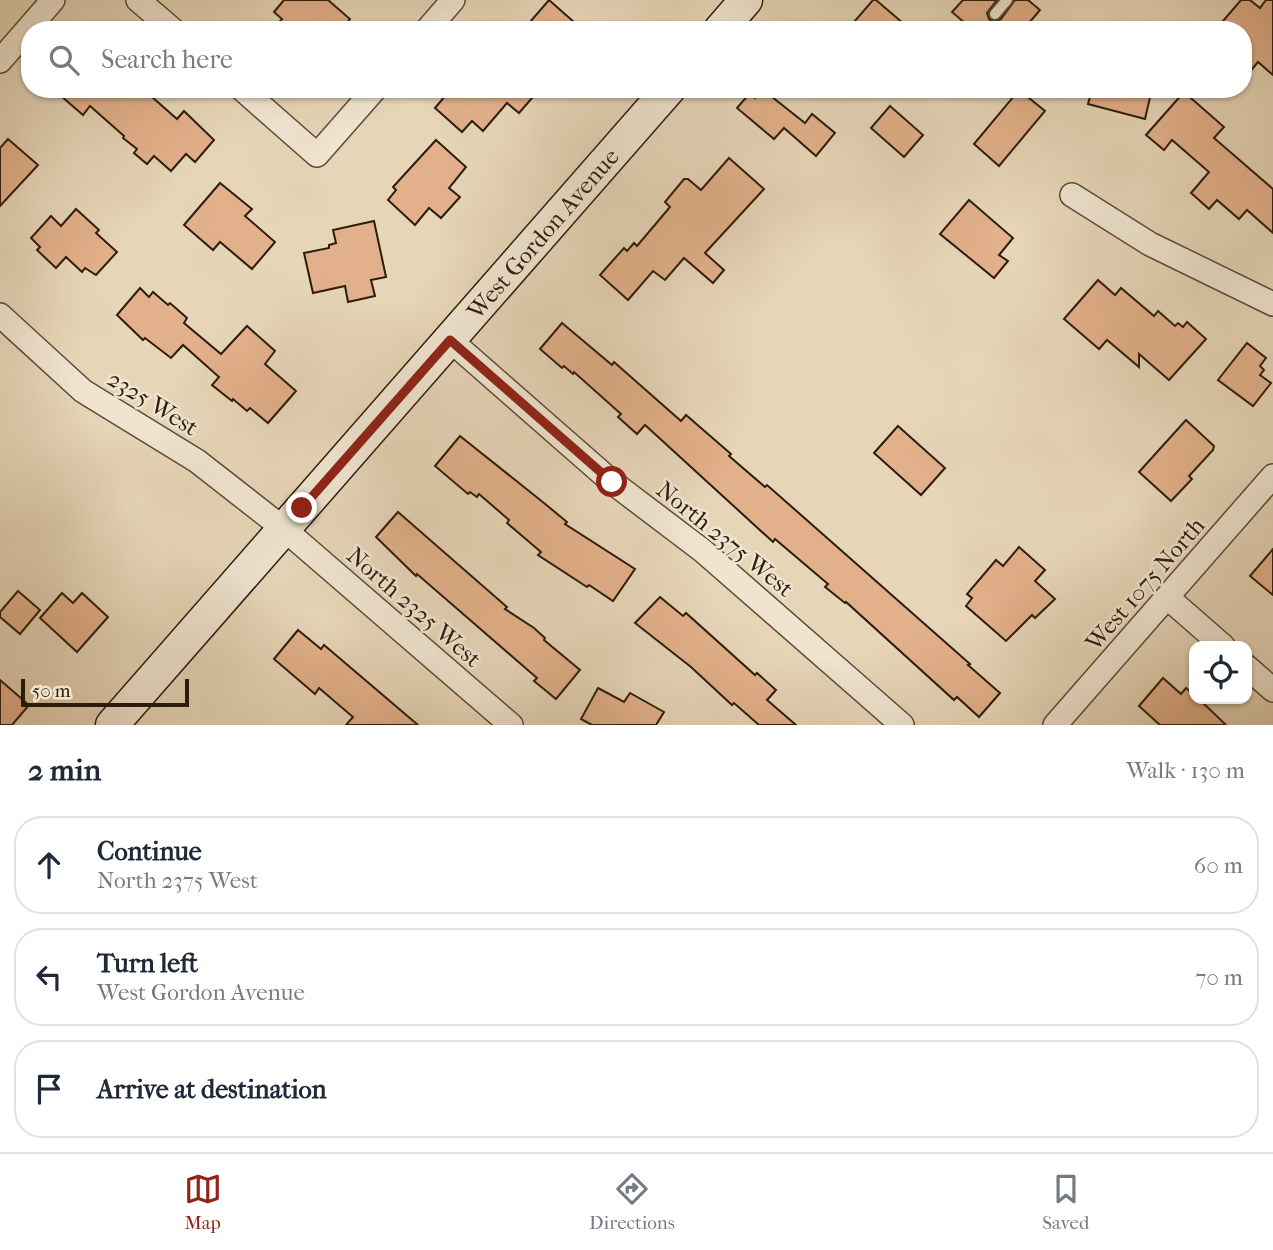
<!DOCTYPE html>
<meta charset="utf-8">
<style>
body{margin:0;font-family:"IM FELL French Canon",serif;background:#f6f6f7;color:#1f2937}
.controls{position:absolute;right:21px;bottom:21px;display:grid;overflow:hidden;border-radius:14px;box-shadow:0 2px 5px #0004}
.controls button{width:63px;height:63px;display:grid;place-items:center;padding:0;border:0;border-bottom:2px solid #e0e1e3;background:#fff;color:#1f2937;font:35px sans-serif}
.scale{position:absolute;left:21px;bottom:18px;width:168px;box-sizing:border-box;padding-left:7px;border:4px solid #2e1c0b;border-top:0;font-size:19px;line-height:24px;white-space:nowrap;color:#2e1c0b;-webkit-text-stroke:5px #efe4d0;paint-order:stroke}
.stop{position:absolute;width:21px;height:21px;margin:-16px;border:5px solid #8f2418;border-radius:50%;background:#fff}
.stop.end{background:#8f2418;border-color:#fff;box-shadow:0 2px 7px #0008}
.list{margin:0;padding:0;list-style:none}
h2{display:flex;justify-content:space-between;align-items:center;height:91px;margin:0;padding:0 28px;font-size:30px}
h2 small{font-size:23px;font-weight:400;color:#747a83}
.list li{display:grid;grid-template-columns:46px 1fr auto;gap:21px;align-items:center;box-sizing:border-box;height:98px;margin:0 14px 14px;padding:0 14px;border:2px solid #e0e1e3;border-radius:28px}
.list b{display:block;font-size:26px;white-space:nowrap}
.list p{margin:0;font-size:23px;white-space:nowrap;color:#747a83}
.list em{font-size:23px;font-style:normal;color:#747a83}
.icon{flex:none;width:38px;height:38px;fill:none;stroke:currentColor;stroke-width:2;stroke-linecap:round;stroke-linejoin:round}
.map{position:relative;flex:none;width:1273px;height:725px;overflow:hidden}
.search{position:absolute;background:#fff;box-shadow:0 2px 5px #0004;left:21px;right:21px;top:21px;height:77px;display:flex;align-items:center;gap:18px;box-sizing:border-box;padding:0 24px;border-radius:28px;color:#747a83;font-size:26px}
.sheet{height:427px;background:#fff}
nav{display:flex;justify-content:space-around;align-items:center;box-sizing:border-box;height:98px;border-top:2px solid #e0e1e3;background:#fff;font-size:19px;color:#747a83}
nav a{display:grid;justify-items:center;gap:4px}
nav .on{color:#8f2418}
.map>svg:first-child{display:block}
.building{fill:#e2b08a;stroke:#2e1c0b;stroke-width:2}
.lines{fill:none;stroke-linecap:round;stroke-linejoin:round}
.service-casing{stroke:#5c4a36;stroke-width:14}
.minor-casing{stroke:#5c4a36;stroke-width:26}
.secondary-casing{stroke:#2e1c0b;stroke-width:35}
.service{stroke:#efe4d0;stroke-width:10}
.minor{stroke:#efe4d0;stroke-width:23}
.secondary{stroke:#efe4d0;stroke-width:32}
.route{stroke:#8f2418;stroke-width:9}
.labels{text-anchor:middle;stroke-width:5;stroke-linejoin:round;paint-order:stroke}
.street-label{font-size:24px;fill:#2e1c0b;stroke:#efe4d0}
</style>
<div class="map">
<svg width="1273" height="725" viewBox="0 0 1273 725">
<rect width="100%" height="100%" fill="#e6d5b7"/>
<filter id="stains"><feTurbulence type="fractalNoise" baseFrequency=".00286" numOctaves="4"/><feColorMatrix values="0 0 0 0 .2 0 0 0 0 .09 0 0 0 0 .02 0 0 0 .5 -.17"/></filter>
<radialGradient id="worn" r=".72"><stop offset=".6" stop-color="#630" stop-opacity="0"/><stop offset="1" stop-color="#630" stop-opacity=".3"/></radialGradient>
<g class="building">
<polygon points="284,0 328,0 350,19 341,30 272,30 282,19 274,12"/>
<polygon points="549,0 583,30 523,30"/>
<polygon points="873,0 876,0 911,30 847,30"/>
<polygon points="963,0 997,0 987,13 989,19 994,22 1001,19 1015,0 1028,0 1040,10 1023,30 973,30 952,12"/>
<polygon points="1241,0 1250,0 1260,8 1266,0 1273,0 1273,75 1258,62 1243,80 1243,30 1232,30 1223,21"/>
<polygon points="53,89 143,89 177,119 184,111 214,140 195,162 186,154 171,171 154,156 147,164 134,153 137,149 123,138 124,136 90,106 83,115"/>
<polygon points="451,89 522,89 532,98 519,113 507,103 483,131 472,121 462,132 435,108"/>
<polygon points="762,89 805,123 812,114 835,133 816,156 784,128 774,139 737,108 750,93 755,98"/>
<polygon points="1092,89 1152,89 1145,119 1088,104"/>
<polygon points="1019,90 1045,111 999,166 974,144"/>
<polygon points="1184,92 1224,127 1214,138 1273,189 1273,233 1247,210 1239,219 1217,200 1209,209 1191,193 1209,172 1172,140 1164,150 1146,135"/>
<polygon points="890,106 923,135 904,157 871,128"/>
<polygon points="8,139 38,165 0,206 0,148"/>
<polygon points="436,140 466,167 449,188 460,197 441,218 429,208 415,225 388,200 396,190 393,187"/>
<polygon points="729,158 764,189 705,253 724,270 713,283 684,258 665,280 653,271 628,300 600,275 624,248 627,251 634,243 637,246 670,207 665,202 684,179 688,179 701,190"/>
<polygon points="220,183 252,209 245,216 275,242 252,269 220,242 213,250 184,225"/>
<polygon points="969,200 1013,238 999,255 1008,261 994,278 940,234"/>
<polygon points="76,209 99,230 96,233 117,252 96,275 85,268 82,272 66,257 56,268 37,250 40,247 31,238 51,216 61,226"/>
<polygon points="374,221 386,277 371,280 375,296 348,302 345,286 313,293 304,253 329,248 329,245 336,243 333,230"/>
<polygon points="1098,280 1115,295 1121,288 1154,316 1158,311 1175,326 1178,323 1183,327 1187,322 1206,339 1169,380 1139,354 1139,367 1107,340 1099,349 1064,319"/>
<polygon points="140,288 149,297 153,292 168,305 170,303 187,318 184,323 221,354 247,326 275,351 265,364 296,391 268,423 250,408 247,411 233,399 232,401 212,385 219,377 183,345 171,358 145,338 143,340 117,315"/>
<polygon points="562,323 612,365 614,362 681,421 686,415 731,454 729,456 765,487 767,485 970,664 968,665 1000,693 979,717 957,697 954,700 846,602 845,603 825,587 828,584 775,539 773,542 645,425 637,434 618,417 621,414 574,372 573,374 564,366 562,368 540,349"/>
<polygon points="1247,343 1266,358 1260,366 1264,370 1260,375 1271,383 1253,406 1218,380"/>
<polygon points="1186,420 1214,446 1213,450 1189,476 1192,479 1171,501 1139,472"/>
<polygon points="898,426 945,468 921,495 874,453"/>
<polygon points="460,436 544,503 567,522 565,524 635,569 613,601 589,585 587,587 538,555 541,552 507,523 509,520 479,494 477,497 470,492 468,494 435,466"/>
<polygon points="398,512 507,607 505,609 534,628 545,638 544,640 580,670 556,699 534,681 537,678 417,574 416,576 376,537"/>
<polygon points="1019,547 1045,570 1035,581 1055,599 1035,618 1032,615 1006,641 966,606 972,598 967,594 996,560 1003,566"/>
<polygon points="1273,549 1273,595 1250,576"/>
<polygon points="18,591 40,610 20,634 0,617 0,612"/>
<polygon points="62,593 73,603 82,593 108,617 77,652 40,618"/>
<polygon points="660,597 683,616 686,613 755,675 757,673 776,690 767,700 796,725 759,725 734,703 732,705 691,667 635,623"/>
<polygon points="298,630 321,649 324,645 418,725 346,725 353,717 319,688 315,694 274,659"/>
<polygon points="1163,678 1181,694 1186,688 1194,695 1194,699 1199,699 1226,725 1160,725 1139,706"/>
<polygon points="0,680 29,705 12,725 0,725"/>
<polygon points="598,688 624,702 630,693 664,712 656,725 592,725 581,719"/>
</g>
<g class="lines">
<g class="service-casing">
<polyline id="service" points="995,14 1007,0"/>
</g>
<g class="minor-casing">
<g id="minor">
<polyline points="138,0 173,30"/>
<polyline points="427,30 453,0"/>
<polyline points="0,61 53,0"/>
<polyline points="242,89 317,155 375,89"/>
<polyline points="1072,195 1150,244 1273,304"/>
<polyline points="0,315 83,391 197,461 284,529 511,725"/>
<polyline points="450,340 612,482 703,551 902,725"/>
<polyline points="1168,598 1223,646"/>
<polyline points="1247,667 1273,690"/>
<polyline points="1055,725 1273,476"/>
</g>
</g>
<g class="secondary-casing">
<g id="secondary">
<polyline points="720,30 746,0"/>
<polyline points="112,725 669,89"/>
</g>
</g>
<use href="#service" class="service"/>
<use href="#minor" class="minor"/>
<use href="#secondary" class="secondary"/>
</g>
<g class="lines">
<polyline class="route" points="302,508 450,340 612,482"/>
</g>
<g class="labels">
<g class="street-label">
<text transform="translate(543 234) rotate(-49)" y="8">West Gordon Avenue</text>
<text transform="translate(153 403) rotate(32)" y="8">2325 West</text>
<text transform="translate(725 539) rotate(39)" y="8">North 2375 West</text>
<text transform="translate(1145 584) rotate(-49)" y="8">West 1075 North</text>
<text transform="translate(414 607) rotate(41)" y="8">North 2325 West</text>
</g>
</g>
<rect width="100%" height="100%" filter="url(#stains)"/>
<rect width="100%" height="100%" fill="url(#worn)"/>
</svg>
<div class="controls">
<button><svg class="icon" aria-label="locate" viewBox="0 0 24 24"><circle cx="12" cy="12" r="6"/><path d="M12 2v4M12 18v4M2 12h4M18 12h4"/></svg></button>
</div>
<div class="scale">50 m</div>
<div class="stop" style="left:612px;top:482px"></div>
<div class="stop end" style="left:302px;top:508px"></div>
<div class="search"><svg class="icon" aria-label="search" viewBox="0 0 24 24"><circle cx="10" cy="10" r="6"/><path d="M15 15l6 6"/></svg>Search here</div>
</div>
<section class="sheet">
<h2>2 min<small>Walk · 130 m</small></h2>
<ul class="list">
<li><svg class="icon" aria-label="ahead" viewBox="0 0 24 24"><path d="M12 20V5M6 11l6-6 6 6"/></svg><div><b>Continue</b><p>North 2375 West</p></div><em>60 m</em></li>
<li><svg class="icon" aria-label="left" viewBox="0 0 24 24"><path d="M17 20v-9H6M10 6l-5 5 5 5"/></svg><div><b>Turn left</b><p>West Gordon Avenue</p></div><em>70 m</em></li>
<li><svg class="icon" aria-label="arrive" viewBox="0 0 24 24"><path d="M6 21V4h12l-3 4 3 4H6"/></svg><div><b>Arrive at destination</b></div></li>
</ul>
</section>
<nav>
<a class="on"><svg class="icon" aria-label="map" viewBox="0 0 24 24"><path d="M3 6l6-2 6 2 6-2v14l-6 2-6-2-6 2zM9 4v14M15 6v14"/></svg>Map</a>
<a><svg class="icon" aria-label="directions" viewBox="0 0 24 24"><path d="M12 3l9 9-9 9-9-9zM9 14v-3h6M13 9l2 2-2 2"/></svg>Directions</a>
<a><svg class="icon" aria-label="saved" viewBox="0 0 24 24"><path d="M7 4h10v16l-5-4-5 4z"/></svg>Saved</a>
</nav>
